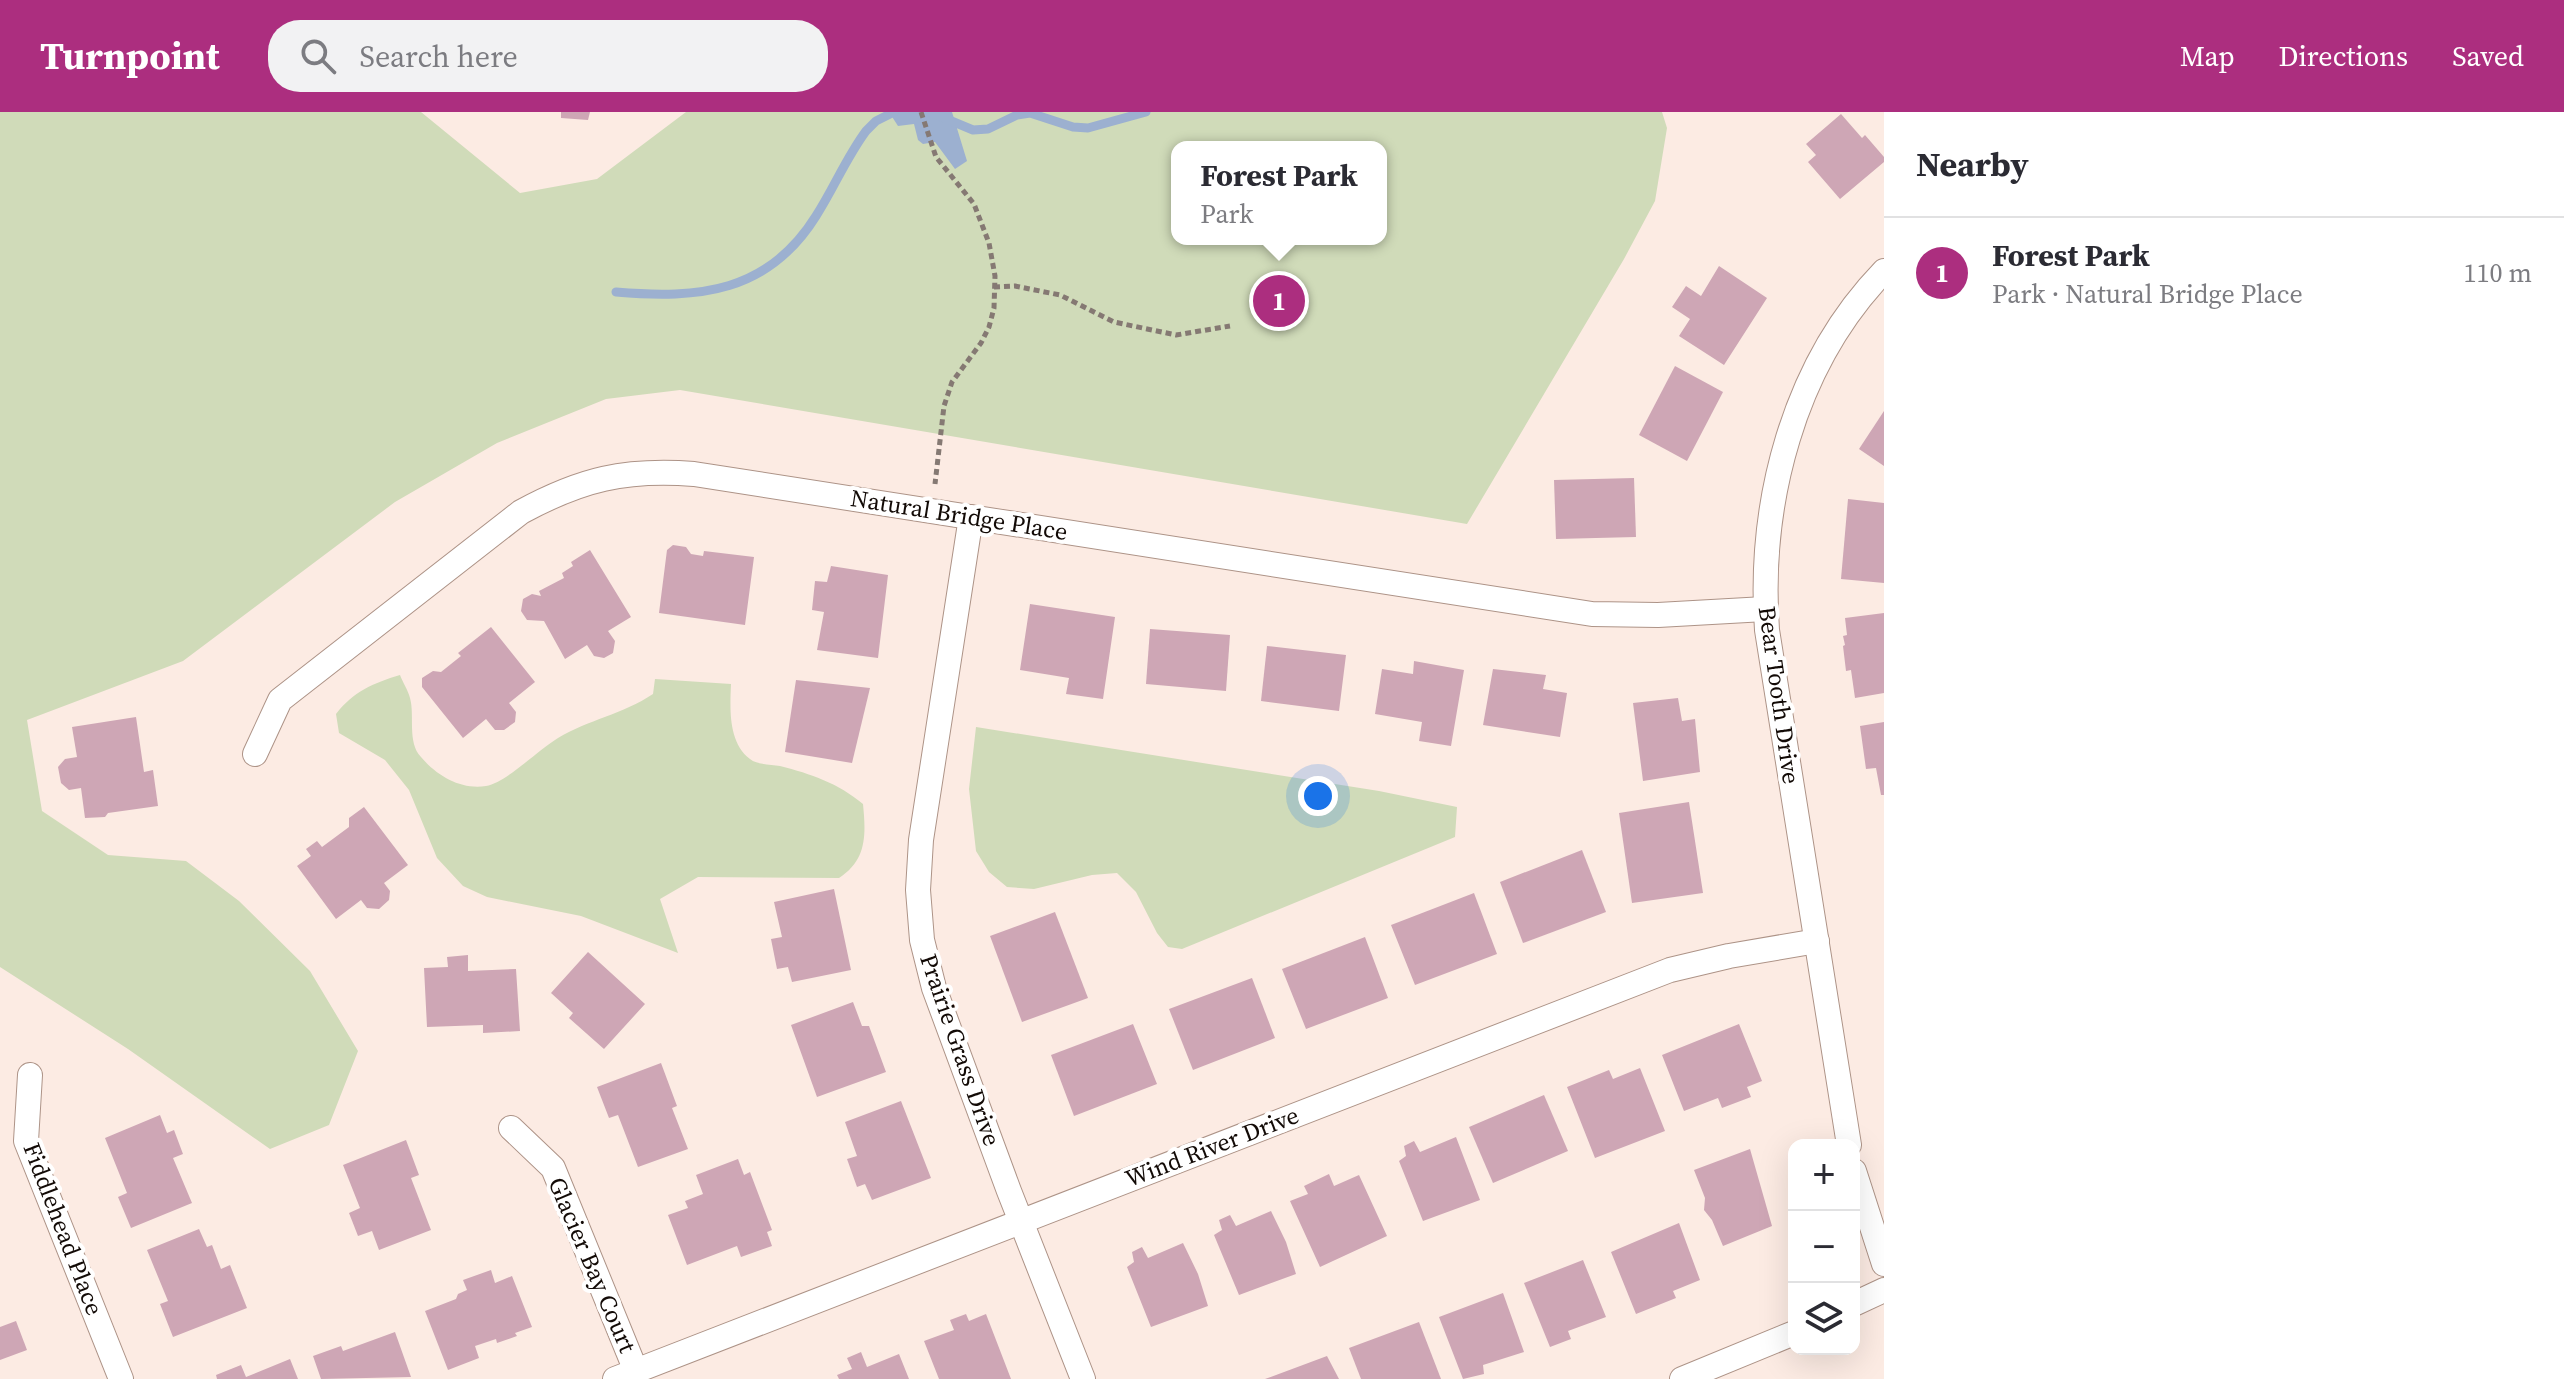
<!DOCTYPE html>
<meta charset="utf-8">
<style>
body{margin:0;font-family:"Source Serif 4",serif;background:#f2f2f3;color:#2b2b33}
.controls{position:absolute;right:24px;bottom:24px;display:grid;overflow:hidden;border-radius:16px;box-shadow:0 8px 32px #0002}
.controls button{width:72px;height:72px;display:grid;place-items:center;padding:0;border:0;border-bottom:2px solid #e1e1e2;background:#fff;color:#2b2b33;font:40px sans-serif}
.you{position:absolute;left:1318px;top:684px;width:28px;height:28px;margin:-20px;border:6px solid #fff;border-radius:50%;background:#1a73e8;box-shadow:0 0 0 12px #1a73e833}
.badge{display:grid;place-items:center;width:52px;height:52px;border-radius:50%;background:#ac2e7f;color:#fff;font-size:26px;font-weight:700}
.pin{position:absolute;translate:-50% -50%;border:4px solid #fff;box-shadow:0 2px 8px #0006}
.popup{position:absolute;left:1171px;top:29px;width:216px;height:104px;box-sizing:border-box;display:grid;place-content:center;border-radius:16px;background:#fff;filter:drop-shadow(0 2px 6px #0005);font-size:26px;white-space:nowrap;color:#7c7c81}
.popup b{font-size:30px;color:#2b2b33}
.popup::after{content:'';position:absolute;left:50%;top:100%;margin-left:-16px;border:16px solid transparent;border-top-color:#fff}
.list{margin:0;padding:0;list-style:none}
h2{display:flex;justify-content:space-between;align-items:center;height:104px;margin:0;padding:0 32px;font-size:34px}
h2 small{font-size:26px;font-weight:400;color:#7c7c81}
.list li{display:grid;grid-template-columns:52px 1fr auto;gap:24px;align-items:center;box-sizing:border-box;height:112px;padding:0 32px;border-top:2px solid #e1e1e2}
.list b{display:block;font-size:30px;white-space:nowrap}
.list p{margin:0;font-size:26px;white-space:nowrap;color:#7c7c81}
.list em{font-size:26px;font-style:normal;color:#7c7c81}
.icon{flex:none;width:44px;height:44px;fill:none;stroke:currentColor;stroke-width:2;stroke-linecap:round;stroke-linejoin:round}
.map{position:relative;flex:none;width:1884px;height:1267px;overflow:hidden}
header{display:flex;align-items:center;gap:48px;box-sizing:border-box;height:112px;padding:0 40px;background:#ac2e7f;color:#fff}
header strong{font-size:38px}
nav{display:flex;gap:44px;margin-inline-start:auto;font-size:28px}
.search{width:560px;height:72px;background:#f2f2f3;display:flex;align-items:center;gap:20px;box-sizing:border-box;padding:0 28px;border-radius:32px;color:#7c7c81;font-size:30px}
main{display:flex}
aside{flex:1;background:#fff}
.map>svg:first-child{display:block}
.green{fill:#d0dbb9;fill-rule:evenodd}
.water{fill:#9cb0d0}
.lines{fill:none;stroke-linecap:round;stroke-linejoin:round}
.stream{stroke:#9cb0d0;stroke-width:9}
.building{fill:#cea6b5}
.minor-casing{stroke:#ad9387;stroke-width:26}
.path{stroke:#857973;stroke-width:5;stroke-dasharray:6 4;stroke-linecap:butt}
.minor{stroke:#fff;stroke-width:24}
.labels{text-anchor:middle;stroke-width:8;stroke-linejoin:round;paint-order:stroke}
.street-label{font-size:24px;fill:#120a06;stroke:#fff}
</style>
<header>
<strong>Turnpoint</strong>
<div class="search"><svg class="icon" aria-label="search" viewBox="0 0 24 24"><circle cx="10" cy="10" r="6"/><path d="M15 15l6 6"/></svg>Search here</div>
<nav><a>Map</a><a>Directions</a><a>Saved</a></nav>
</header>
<main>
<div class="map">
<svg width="1884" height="1267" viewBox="0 0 1884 1267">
<rect width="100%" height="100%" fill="#fcebe3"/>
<g class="green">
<path d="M0,0H421L520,81L597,67L686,0H1662L1667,16L1655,89L1624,147L1467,412L680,278L606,287L497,331L395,390L183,549L27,608L42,699L108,743L186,749L239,789L310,859L358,939L329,1013L270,1037L128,937L0,855ZM1177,35H1381V127H1177Z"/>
<path d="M400,563C403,571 408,578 410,586C415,604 407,630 421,645C437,664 461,678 486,674C507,670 538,638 558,626C588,608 623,602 653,582L655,567L731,572C730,597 728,630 750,647C757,653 771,652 780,654C811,662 838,671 863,692C866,723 867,748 839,766L698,765L660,787L678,841L581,804L487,785L463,774L437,746L409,678L385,648L339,621L336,602C353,580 373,571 400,563Z"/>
<polygon points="976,615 1379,679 1457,695 1455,725 1182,837 1168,835 1157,821 1136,780 1117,761 1092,763 1034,777 1007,775 989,760 976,739 969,677"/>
</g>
<polygon class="water" points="889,0 952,0 967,49 955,57 935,30 923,32 918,28 914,12 898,14"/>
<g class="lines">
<g class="stream">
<polyline points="930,0 973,18 988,17 1017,3 1030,1 1073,15 1088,16 1146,0"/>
<path d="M616,180C699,187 768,181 816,104C834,76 846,46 866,19L876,9L894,0"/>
</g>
</g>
<g class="building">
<polygon points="561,0 590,0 588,8 561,6"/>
<polygon points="1841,2 1862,26 1865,23 1884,45 1884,50 1840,87 1808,50 1816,43 1806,32"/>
<polygon points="1719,154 1767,186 1724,253 1679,224 1690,207 1672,195 1686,174 1701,184"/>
<polygon points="1675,254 1723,280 1687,349 1639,323"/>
<polygon points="1884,299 1884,354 1859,337"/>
<polygon points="1634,366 1636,425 1556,427 1554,368"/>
<polygon points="1848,387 1884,391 1884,471 1841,467"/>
<polygon points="673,433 686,435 691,442 703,444 704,439 754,445 745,513 659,501 667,438"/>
<polygon points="590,438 631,505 608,519 615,529 613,541 604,546 594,544 587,533 565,547 544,509 527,508 521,499 523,487 532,482 541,484 539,479 564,466 562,461 573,454 571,450"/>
<polygon points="831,454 888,463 878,546 817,538 824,500 812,498 815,469 827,470"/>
<polygon points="1030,492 1115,505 1103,587 1066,582 1069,566 1020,558"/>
<polygon points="1884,501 1884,581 1855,586 1851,558 1846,559 1843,534 1845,533 1843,524 1847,523 1845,506"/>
<polygon points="491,515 535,570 509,591 516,600 515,610 504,618 495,618 486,607 463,626 422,575 422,566 433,559 441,560 461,544 458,541"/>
<polygon points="1150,517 1230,523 1226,579 1146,572"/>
<polygon points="1267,534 1346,543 1339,599 1261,589"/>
<polygon points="1414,549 1464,558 1451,634 1419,629 1422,610 1375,602 1382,557 1413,562"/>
<polygon points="1493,557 1546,563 1543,577 1567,581 1560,625 1483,613"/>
<polygon points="796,568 870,576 852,651 785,640"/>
<polygon points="1678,586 1682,609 1695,607 1700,660 1643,669 1633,591"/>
<polygon points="136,605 144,660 153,658 158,694 108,701 105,705 85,706 81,676 69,678 61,671 58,655 65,647 77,645 72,615"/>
<polygon points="1884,610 1884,683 1881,683 1876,656 1866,657 1860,614"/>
<polygon points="1689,690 1703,781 1632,791 1619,701"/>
<polygon points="364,695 408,753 384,771 390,779 389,788 379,797 367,796 361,788 336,807 297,754 311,744 306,737 317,729 322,735 349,715 349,706"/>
<polygon points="1582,738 1606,800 1523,831 1500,770"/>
<polygon points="834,777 851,858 792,870 788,855 777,857 771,827 782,825 774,790"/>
<polygon points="1474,781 1497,842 1415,873 1391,813"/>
<polygon points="1055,800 1088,886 1022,910 990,824"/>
<polygon points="1365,825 1388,886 1306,917 1282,857"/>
<polygon points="588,840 645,892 604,937 569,906 573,901 551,881"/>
<polygon points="468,843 468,859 516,857 520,919 483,921 483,913 427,915 424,856 448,855 447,845"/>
<polygon points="1252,866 1275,926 1193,958 1169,897"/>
<polygon points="853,890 862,914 869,914 886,960 817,985 791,913"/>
<polygon points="1133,912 1157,972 1074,1004 1051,943"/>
<polygon points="1739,912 1762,969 1747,975 1751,985 1722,996 1718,986 1684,999 1662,943"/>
<polygon points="661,951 677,994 672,996 688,1037 638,1055 618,1003 609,1006 597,975"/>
<polygon points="1640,956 1665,1019 1595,1046 1567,975 1609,958 1613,967"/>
<polygon points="1544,983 1568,1039 1493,1071 1469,1015"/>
<polygon points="901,989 931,1066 872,1088 865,1072 857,1075 847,1047 857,1044 845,1010"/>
<polygon points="160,1003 167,1021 174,1018 183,1042 173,1046 192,1091 131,1116 118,1085 127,1081 105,1026"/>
<polygon points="1456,1025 1480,1088 1423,1109 1399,1049 1406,1044 1404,1034 1414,1029 1420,1040"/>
<polygon points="406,1028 419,1063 411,1066 431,1118 379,1138 372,1119 358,1124 349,1101 360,1096 343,1053"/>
<polygon points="1750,1037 1772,1114 1723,1134 1712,1108 1704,1098 1705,1086 1694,1058"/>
<polygon points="738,1047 744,1063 750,1060 772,1118 767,1120 772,1134 741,1145 737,1134 687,1153 668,1103 688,1096 685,1089 703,1082 696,1063"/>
<polygon points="1329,1062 1334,1074 1359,1063 1387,1124 1320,1155 1290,1089 1308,1082 1304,1074"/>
<polygon points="1271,1099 1286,1130 1296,1162 1239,1183 1214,1123 1222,1118 1219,1108 1230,1103 1236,1114"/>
<polygon points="1679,1111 1700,1168 1673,1179 1676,1186 1636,1202 1611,1140"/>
<polygon points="199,1117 207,1135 212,1133 221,1157 230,1153 247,1196 173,1225 160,1192 168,1189 147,1138"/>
<polygon points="1183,1131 1198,1162 1208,1194 1151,1215 1127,1155 1134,1150 1132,1140 1142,1135 1148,1146"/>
<polygon points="1583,1148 1606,1205 1568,1219 1571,1227 1550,1235 1524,1171"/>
<polygon points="491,1158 495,1171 512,1164 532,1215 515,1221 517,1224 497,1231 496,1227 475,1234 479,1246 448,1258 425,1199 456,1187 458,1182 467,1178 463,1168"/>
<polygon points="1503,1181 1524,1240 1483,1253 1484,1262 1463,1267 1439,1205"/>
<polygon points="966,1202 969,1209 986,1202 1011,1267 939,1267 924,1229 954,1218 950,1208"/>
<polygon points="16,1209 27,1238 0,1248 0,1215"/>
<polygon points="1419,1210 1441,1267 1361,1267 1349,1236"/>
<polygon points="395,1220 411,1265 321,1267 313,1244 341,1234 343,1239"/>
<polygon points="861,1240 867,1255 899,1242 909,1267 839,1267 837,1263 852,1257 847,1246"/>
<polygon points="1327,1244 1339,1267 1265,1267"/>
<polygon points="290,1247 298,1267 217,1267 216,1263 241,1253 246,1265"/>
</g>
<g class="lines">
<g class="minor-casing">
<g id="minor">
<polyline points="971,405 921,728 918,778 922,828 934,876 1009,1079 1083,1267"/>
<path d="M255,642L280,588L521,400C582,367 624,357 694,362L1592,502L1658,503L1765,497"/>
<polyline points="30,963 26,1029 121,1267"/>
<polyline points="511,1016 553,1056 636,1259"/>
<path d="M1849,1033L1767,518C1758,391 1793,253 1884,159"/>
<polyline points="1854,1059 1884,1152"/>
<polyline points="1854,1192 1884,1178"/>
<polyline points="615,1267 1670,858 1729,844 1817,829"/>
<polyline points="1682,1267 1794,1221"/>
</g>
</g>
<g class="path">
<polyline points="921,0 936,45 974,92 989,131 995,164 994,196 989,215 981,231 952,270 944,294 935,372"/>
<polyline points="994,175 1015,174 1060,183 1114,210 1176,223 1230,214"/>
</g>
<use href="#minor" class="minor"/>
</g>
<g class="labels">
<g class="street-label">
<text transform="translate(959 403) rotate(9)" y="8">Natural Bridge Place</text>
<text transform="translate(1779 583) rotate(82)" y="8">Bear Tooth Drive</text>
<text transform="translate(960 938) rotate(71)" y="8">Prairie Grass Drive</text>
<text transform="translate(1212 1035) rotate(-21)" y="8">Wind River Drive</text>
<text transform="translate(63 1117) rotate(69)" y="8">Fiddlehead Place</text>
<text transform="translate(592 1153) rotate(67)" y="8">Glacier Bay Court</text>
</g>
</g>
</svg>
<div class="controls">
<button>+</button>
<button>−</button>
<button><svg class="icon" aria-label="layers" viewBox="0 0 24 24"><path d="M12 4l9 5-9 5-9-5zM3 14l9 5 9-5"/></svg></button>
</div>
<div class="you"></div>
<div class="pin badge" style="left:1279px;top:189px">1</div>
<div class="popup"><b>Forest Park</b>Park</div>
</div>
<aside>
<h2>Nearby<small></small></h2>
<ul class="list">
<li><span class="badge">1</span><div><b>Forest Park</b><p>Park · Natural Bridge Place</p></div><em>110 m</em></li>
</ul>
</aside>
</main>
